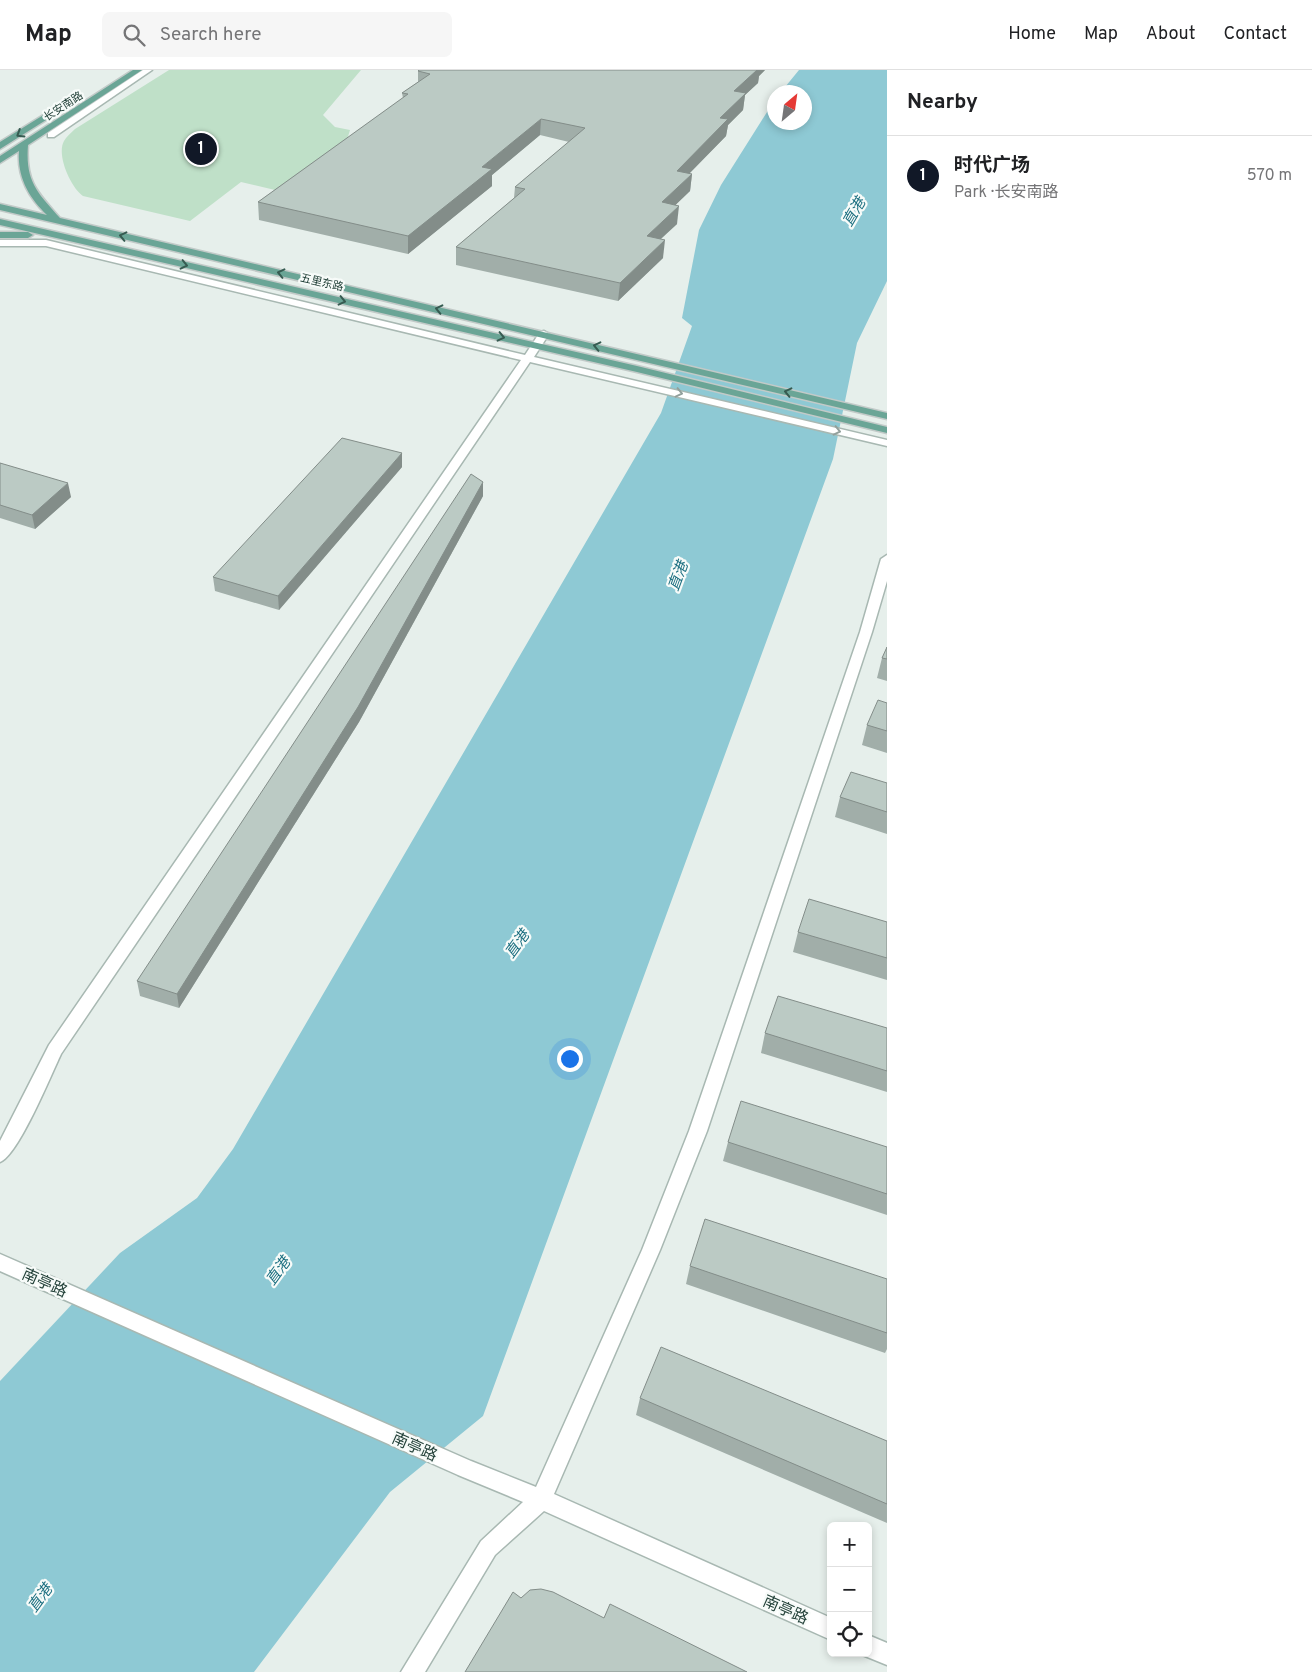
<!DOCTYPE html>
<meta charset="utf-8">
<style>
body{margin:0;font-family:Overpass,"Noto Sans SC",sans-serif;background:#f6f6f6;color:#202124}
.controls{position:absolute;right:15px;bottom:15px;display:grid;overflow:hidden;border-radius:8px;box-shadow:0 2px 8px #0003}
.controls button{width:45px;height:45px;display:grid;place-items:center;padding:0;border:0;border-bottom:1px solid #e0e0e0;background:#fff;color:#202124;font:25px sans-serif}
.compass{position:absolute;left:767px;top:15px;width:45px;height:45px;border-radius:50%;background:#fff;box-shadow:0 2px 8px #0003;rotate:29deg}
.you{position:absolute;left:569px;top:988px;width:18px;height:18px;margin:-12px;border:4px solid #fff;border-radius:50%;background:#1a73e8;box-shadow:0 0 0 8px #1a73e833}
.badge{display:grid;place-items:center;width:32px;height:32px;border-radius:50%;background:#111827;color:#fff;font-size:16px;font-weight:700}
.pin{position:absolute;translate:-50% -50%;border:2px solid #fff;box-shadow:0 1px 5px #0006}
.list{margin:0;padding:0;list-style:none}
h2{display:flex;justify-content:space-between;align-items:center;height:65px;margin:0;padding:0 20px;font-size:21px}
h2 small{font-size:16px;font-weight:400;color:#757577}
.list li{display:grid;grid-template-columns:32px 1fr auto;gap:15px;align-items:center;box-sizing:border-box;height:80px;padding:0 20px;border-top:1px solid #e0e0e0}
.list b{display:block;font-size:19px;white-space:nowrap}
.list p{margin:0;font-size:16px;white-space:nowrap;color:#757577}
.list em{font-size:16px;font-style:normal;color:#757577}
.icon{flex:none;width:28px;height:28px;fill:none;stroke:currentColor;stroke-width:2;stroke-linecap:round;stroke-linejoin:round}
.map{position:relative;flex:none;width:887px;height:1602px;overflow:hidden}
header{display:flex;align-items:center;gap:30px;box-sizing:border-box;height:70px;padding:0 25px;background:#fff;border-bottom:1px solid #e0e0e0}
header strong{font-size:24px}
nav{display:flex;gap:28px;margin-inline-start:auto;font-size:18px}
.search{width:350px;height:45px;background:#f6f6f6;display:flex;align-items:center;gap:12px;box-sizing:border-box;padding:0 18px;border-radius:8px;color:#757577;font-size:19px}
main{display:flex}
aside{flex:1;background:#fff}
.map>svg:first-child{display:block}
.green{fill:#bfe0c8}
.water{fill:#8ec9d4}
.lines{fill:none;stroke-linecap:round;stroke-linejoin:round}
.minor-casing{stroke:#a8b8b2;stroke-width:3}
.major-casing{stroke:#c2cac8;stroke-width:3}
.minor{fill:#fff;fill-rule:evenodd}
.major{fill:#6aa596;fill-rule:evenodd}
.wall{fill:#a1aea9}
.shaded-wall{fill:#838d89}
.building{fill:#bbcac4;stroke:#838d89}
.oneway{stroke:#365b51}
.oneway2{stroke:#92a09c}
.labels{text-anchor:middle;stroke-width:4.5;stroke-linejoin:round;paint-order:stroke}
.far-street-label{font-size:11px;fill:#24423a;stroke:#f7fbf9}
.water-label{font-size:15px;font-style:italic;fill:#1c6f80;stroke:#f7fbf9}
.near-street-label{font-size:16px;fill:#24423a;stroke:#f7fbf9}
</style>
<header>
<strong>Map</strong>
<div class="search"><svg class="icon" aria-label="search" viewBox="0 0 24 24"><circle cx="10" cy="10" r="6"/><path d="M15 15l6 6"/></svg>Search here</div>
<nav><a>Home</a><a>Map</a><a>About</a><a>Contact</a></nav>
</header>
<main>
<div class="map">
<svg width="887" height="1602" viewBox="0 0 887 1602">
<rect width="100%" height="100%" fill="#e6efeb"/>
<path class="green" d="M169,0H361L323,45L335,57L350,60L346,73L275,120L241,112L190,151L83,126C71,118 56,85 64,71C66,67 71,63 75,59Z"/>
<polygon class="water" points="799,0 887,0 887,211 857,273 833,389 483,1346 390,1422 254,1602 0,1602 0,1311 120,1183 197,1128 233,1079 661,343 692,256 682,248 699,160 721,115 774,31 774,52 804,52 804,22 781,22"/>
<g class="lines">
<g class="minor-casing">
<g id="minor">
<polygon points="143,0 152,0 54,67 48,67 48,63"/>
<path d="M0,170H46L525,285L540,262L544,261L549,264L534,287L887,370V376L530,292L61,984C51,1005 18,1086 0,1092V1071L49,975L521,290L46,176H0Z"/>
<polygon points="887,485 887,511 872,562 707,1061 660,1180 554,1424 831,1548 831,1570 544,1441 495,1485 425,1602 401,1602 481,1471 523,1432 458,1405 0,1201 0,1184 471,1391 536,1417 642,1180 689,1061 860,562 881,489"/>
<polygon points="868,1565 887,1573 887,1595 860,1584 868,1583"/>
</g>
</g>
<g class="major-casing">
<g id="major">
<path d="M133,0H142L28,75C25,112 38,123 60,148L887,343V349L0,140V134L47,145C29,128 17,107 19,81L0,93V86Z"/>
<polygon points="66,31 73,33 0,79 0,72"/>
<polygon points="0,149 637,296 887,357 887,363 637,302 0,155"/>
<polygon points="0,162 28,162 33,165 28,168 0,168"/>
</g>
</g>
<use href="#minor" class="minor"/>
<use href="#major" class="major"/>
</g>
<g class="wall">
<polygon points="419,0 765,0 759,6 758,13 745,25 743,40 728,55 726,66 689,104 692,104 690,121 675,135 677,154 661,169 663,188 618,231 456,195 456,177 514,128 515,117 569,72 540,65 492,105 492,116 408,184 259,150 258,132 403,28 402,23 418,12 418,1"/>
<polygon points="402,383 402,397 279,540 215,521 213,507"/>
<polygon points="0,393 71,427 35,459 0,448"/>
<polygon points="483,412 483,426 359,652 179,938 140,926 137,911"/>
<polygon points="887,577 887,611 877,608 882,588"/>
<polygon points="887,633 887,683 862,675 867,655"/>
<polygon points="887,713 887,764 835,747 840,727"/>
<polygon points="887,852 887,910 793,882 798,862"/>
<polygon points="887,958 887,1022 761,983 765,963"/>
<polygon points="728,1072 887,1077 887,1145 723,1091"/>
<polygon points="690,1196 887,1209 887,1279 885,1283 686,1214"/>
<polygon points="640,1328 887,1371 887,1453 636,1345"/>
</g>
<g class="shaded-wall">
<polygon points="755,0 765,0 759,6 758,13 745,25 743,40 728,55 726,66 675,118 677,101 720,48 734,21"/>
<polygon points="541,49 540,65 492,105 492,116 408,184 408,166 482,97"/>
<polygon points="692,104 690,121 661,149 662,132"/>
<polygon points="679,136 677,154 645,183 647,166"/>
<polygon points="665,170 663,188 618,231 620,213"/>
<polygon points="402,383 402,397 279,540 278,526"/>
<polygon points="483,412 483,426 359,652 179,938 177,924"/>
<polygon points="68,413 71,427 35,459 32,445"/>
</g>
<g class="building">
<polygon points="419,0 757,0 734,21 746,23 720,48 728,49 677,101 692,104 662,132 679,136 647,166 665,170 620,213 456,177 525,119 515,117 585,58 541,49 482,97 492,99 408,166 258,132 408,24 402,23 430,4 418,1"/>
<polygon points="342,368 402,383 278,526 213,507"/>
<polygon points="0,393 68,413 32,445 0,435"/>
<polygon points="471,404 483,412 358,637 177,924 137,911"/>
<polygon points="887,577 887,589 882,588"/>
<polygon points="878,630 887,633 887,661 867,655"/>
<polygon points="851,702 887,713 887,742 840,727"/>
<polygon points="809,829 887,852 887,888 798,862"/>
<polygon points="778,926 887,958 887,1001 765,963"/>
<polygon points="741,1031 887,1077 887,1124 728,1072"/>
<polygon points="705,1149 887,1209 887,1263 690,1196"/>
<polygon points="661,1277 887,1371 887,1434 640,1328"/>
<polygon points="541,1519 553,1522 604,1548 610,1534 747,1602 465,1602 513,1522 521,1528 530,1520"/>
</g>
<defs><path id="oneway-chevron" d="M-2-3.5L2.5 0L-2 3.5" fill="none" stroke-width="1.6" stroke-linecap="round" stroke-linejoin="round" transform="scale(1.25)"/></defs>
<g class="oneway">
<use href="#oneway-chevron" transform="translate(20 64) rotate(148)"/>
<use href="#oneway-chevron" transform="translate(123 166) rotate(-167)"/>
<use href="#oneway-chevron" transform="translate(184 195) rotate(13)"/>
<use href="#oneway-chevron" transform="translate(281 203) rotate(-167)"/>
<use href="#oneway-chevron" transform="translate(342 231) rotate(13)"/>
<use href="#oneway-chevron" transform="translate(439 239) rotate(-167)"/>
<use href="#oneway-chevron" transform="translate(501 267) rotate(13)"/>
<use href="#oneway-chevron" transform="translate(597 276) rotate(-167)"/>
<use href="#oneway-chevron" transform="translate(788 322) rotate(-167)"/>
</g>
<g class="oneway2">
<use href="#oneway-chevron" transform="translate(679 323) rotate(13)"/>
<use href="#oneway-chevron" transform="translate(837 361) rotate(13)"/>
</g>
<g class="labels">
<g class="far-street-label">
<text transform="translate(63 36) rotate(-33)" y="4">长安南路</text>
<text transform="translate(322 212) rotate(13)" y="4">五里东路</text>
</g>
<g class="water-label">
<text transform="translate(854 142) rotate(-60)" y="5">直港</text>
<text transform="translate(678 506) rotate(-70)" y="5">直港</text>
<text transform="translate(517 874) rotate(-54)" y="5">直港</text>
<text transform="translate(278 1201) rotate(-54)" y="5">直港</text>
<text transform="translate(40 1528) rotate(-54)" y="5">直港</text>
</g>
<g class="near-street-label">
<text transform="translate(45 1212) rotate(24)" y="6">南亭路</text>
<text transform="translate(415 1376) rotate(24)" y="6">南亭路</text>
<text transform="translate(786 1539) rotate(24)" y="6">南亭路</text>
</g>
</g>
</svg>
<div class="controls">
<button>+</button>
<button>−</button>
<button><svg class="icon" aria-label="locate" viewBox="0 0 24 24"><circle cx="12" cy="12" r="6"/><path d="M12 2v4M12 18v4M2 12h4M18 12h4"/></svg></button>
</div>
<svg class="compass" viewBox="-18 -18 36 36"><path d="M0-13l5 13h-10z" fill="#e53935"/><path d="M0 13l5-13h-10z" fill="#757577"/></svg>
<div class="you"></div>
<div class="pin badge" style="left:201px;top:79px">1</div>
</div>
<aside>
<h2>Nearby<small></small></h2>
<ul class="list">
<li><span class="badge">1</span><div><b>时代广场</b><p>Park · 长安南路</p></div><em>570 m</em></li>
</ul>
</aside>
</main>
